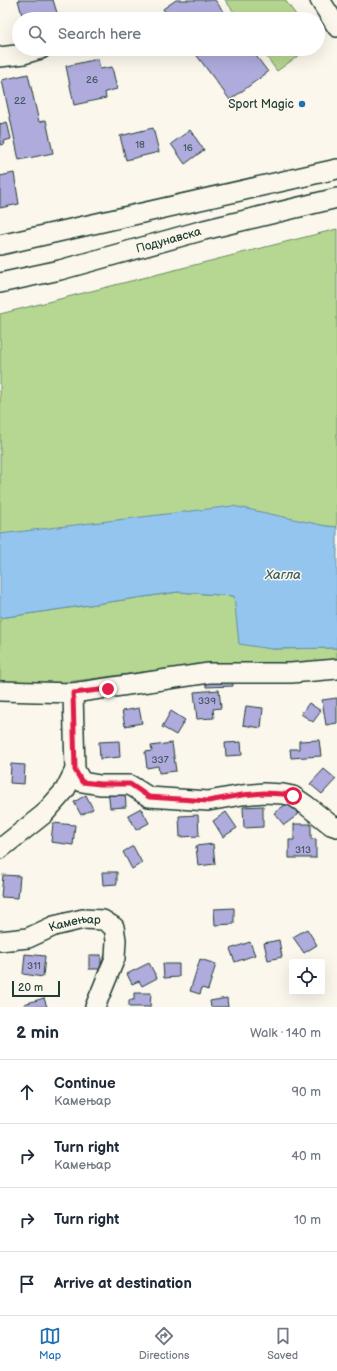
<!DOCTYPE html>
<meta charset="utf-8">
<style>
body{margin:0;font-family:"Balsamiq Sans",sans-serif;background:#f2f2f3;color:#1f2937}
.controls{position:absolute;right:12px;bottom:12px;display:grid;overflow:hidden;border-radius:4px;box-shadow:0 4px 16px #0002}
.controls button{width:36px;height:36px;display:grid;place-items:center;padding:0;border:0;border-bottom:1px solid #e0e1e3;background:#fff;color:#1f2937;font:20px sans-serif}
.scale{position:absolute;left:12px;bottom:10px;width:48px;box-sizing:border-box;padding-left:4px;border:2px solid #1f3d34;border-top:0;font-size:11px;line-height:14px;white-space:nowrap;color:#1f3d34;-webkit-text-stroke:3px #fbf7ec;paint-order:stroke}
.stop{position:absolute;width:12px;height:12px;margin:-9px;border:3px solid #e11d48;border-radius:50%;background:#fff}
.stop.end{background:#e11d48;border-color:#fff;box-shadow:0 1px 4px #0008}
.list{margin:0;padding:0;list-style:none}
h2{display:flex;justify-content:space-between;align-items:center;height:52px;margin:0;padding:0 16px;font-size:17px}
h2 small{font-size:13px;font-weight:400;color:#747a83}
.list li{display:grid;grid-template-columns:26px 1fr auto;gap:12px;align-items:center;box-sizing:border-box;height:64px;padding:0 16px;border-top:1px solid #e0e1e3}
.list b{display:block;font-size:15px;white-space:nowrap}
.list p{margin:0;font-size:13px;white-space:nowrap;color:#747a83}
.list em{font-size:13px;font-style:normal;color:#747a83}
.icon{flex:none;width:22px;height:22px;fill:none;stroke:currentColor;stroke-width:2;stroke-linecap:round;stroke-linejoin:round}
.map{position:relative;flex:none;width:337px;height:1007px;overflow:hidden}
.search{position:absolute;background:#fff;box-shadow:0 4px 16px #0002;left:12px;right:12px;top:12px;height:44px;display:flex;align-items:center;gap:10px;box-sizing:border-box;padding:0 14px;border-radius:22px;color:#747a83;font-size:15px}
.sheet{height:308px;background:#fff}
nav{display:flex;justify-content:space-around;align-items:center;box-sizing:border-box;height:56px;border-top:1px solid #e0e1e3;background:#fff;font-size:11px;color:#747a83}
nav a{display:grid;justify-items:center;gap:2px}
nav .on{color:#1f6fb2}
.map>svg:first-child{display:block}
.green{fill:#b6d791;stroke:#6a8a62}
.water{fill:#93c5ef;stroke:#658fa4}
.building{fill:#afabdc;stroke:#1f3d34}
.lines{fill:none;stroke-linecap:round;stroke-linejoin:round}
.minor-casing{stroke:#1f3d34;stroke-width:22}
.minor{stroke:#fbf7ec;stroke-width:19}
.route{stroke:#e11d48;stroke-width:5}
.poi-dot{fill:#1f6fb2;stroke:#fbf7ec;stroke-width:1.5}
.labels{text-anchor:middle;stroke-width:3;stroke-linejoin:round;paint-order:stroke}
.number-label{font-size:10px;fill:#43585e}
.poi-label{font-size:12px;fill:#1f3d34;stroke:#fbf7ec;text-anchor:end}
.street-label{font-size:12px;fill:#1f3d34;stroke:#fbf7ec}
.water-label{font-size:13px;font-style:italic;fill:#3c5f63;stroke:#fbf7ec}
</style>
<div class="map">
<svg width="337" height="1007" viewBox="0 0 337 1007">
<rect width="100%" height="100%" fill="#fbf7ec"/>
<filter id="ink" filterUnits="userSpaceOnUse"><feTurbulence type="fractalNoise" baseFrequency=".025" numOctaves="2"/><feDisplacementMap in="SourceGraphic" scale="8" xChannelSelector="R" yChannelSelector="G"/><feConvolveMatrix kernelMatrix="1 2 1 2 8 2 1 2 1" color-interpolation-filters="sRGB"/></filter>
<g filter="url(#ink)">
<g class="green">
<polygon points="225,0 285,0 299,19 239,19"/>
<polygon points="261,49 308,49 277,71"/>
<polygon points="337,229 337,527 326,526 0,535 0,314"/>
<polygon points="178,592 234,596 271,649 337,648 337,660 151,671 37,686 0,686 0,618"/>
</g>
<polygon class="water" points="233,506 326,526 337,527 337,648 271,649 239,644 234,596 178,592 0,618 0,534"/>
<g class="building">
<polygon points="18,0 53,0 59,19 23,19"/>
<polygon points="176,0 215,0 229,19 170,19 163,9"/>
<polygon points="192,49 251,49 268,72 230,100"/>
<polygon points="98,59 100,69 112,67 117,89 105,92 106,98 74,105 66,66"/>
<polygon points="28,74 39,122 46,120 53,153 19,160 2,80"/>
<polygon points="7,122 11,139 4,141 5,144 0,145 0,123 0,124"/>
<polygon points="153,128 159,152 126,160 120,136"/>
<polygon points="190,130 204,150 185,164 171,144"/>
<polygon points="14,173 19,204 0,208 0,176"/>
<polygon points="206,675 232,679 233,686 206,687"/>
<polygon points="219,690 221,708 213,709 214,718 197,719 194,692"/>
<polygon points="337,698 337,723 326,725 322,700"/>
<polygon points="309,703 321,711 313,722 301,714"/>
<polygon points="246,706 263,708 261,728 243,725"/>
<polygon points="139,708 142,723 125,726 122,711"/>
<polygon points="171,711 185,720 176,735 162,727"/>
<polygon points="319,740 321,756 291,758 290,749 299,749 299,741"/>
<polygon points="119,741 120,757 100,759 99,742"/>
<polygon points="241,742 242,755 226,756 225,743"/>
<polygon points="172,743 176,771 159,773 158,766 147,768 145,752 152,751 151,746"/>
<polygon points="11,764 25,765 24,784 10,783"/>
<polygon points="324,769 336,779 322,794 310,784"/>
<polygon points="125,789 126,807 110,808 108,790"/>
<polygon points="86,795 93,809 81,815 74,802"/>
<polygon points="289,802 299,814 284,825 274,813"/>
<polygon points="263,806 263,827 244,828 243,807"/>
<polygon points="141,808 149,823 136,830 128,815"/>
<polygon points="226,812 237,828 223,837 213,821"/>
<polygon points="198,815 199,836 180,837 179,816"/>
<polygon points="53,823 75,825 73,845 51,842"/>
<polygon points="294,824 311,824 311,839 316,839 316,858 289,858 289,840 294,840"/>
<polygon points="213,844 215,864 198,866 196,846"/>
<polygon points="133,846 142,863 132,869 123,852"/>
<polygon points="102,872 117,872 117,884 103,885"/>
<polygon points="3,875 20,876 18,898 1,897"/>
<polygon points="234,908 234,924 215,925 214,909"/>
<polygon points="307,929 317,945 304,953 293,937"/>
<polygon points="279,940 282,957 268,960 264,943"/>
<polygon points="250,942 255,955 235,962 230,949"/>
<polygon points="25,954 45,956 43,977 23,974"/>
<rect x="89" y="955" width="12" height="14"/>
<polygon points="200,959 216,964 208,990 202,988 200,994 190,991"/>
<polygon points="149,963 157,978 142,986 139,981 132,984 127,974"/>
<polygon points="163,964 179,964 179,977 164,978"/>
<polygon points="134,993 151,993 150,1007 129,1007 129,1000 134,1000"/>
<polygon points="44,998 47,1007 25,1007 24,1004"/>
<polygon points="227,998 228,1007 211,1007 210,1001"/>
</g>
<g class="lines">
<g class="minor-casing">
<g id="minor">
<polyline points="320,0 337,27"/>
<polyline points="0,57 24,54 41,49"/>
<polyline points="0,245 337,169"/>
<path id="s1" d="M0,283L60,270L204,230L337,198"/>
<polyline points="0,691 73,693 209,673 291,673 337,669"/>
<polyline points="75,770 82,782 100,785 130,785 149,797 208,801 242,795 264,793 283,794 293,796 306,805 331,825 337,827"/>
<polyline points="0,849 44,814 65,790 75,770 73,693"/>
<path id="s2" d="M0,941L28,938L54,926L83,919L103,920L114,927L116,940L115,958L95,1007"/>
</g>
</g>
<use href="#minor" class="minor"/>
</g>
</g>
<g class="lines" filter="url(#ink)">
<polyline class="route" points="108,689 73,693 75,770 82,782 100,784 130,784 149,797 208,801 242,795 264,793 283,794 293,796"/>
</g>
<circle class="poi-dot" cx="302" cy="104" r="4"/>
<g class="labels">
<g class="number-label">
<text x="92" y="83">26</text>
<text x="20" y="104">22</text>
<text x="140" y="148">18</text>
<text x="188" y="151">16</text>
<text x="207" y="704">339</text>
<text x="160" y="763">337</text>
<text x="303" y="853">313</text>
<text x="34" y="969">311</text>
</g>
<g class="poi-label">
<text x="294" y="108">Sport Magic</text>
</g>
<g class="street-label">
<text dy="4" stroke="none"><textPath href="#s1" startOffset="174">Подунавска</textPath></text>
<text dy="4" stroke="none"><textPath href="#s2" startOffset="78">Камењар</textPath></text>
</g>
<g class="water-label">
<text x="283" y="579">Хагла</text>
</g>
</g>
</svg>
<div class="controls">
<button><svg class="icon" aria-label="locate" viewBox="0 0 24 24"><circle cx="12" cy="12" r="6"/><path d="M12 2v4M12 18v4M2 12h4M18 12h4"/></svg></button>
</div>
<div class="scale">20 m</div>
<div class="stop" style="left:293px;top:796px"></div>
<div class="stop end" style="left:108px;top:689px"></div>
<div class="search"><svg class="icon" aria-label="search" viewBox="0 0 24 24"><circle cx="10" cy="10" r="6"/><path d="M15 15l6 6"/></svg>Search here</div>
</div>
<section class="sheet">
<h2>2 min<small>Walk · 140 m</small></h2>
<ul class="list">
<li><svg class="icon" aria-label="ahead" viewBox="0 0 24 24"><path d="M12 20V5M6 11l6-6 6 6"/></svg><div><b>Continue</b><p>Камењар</p></div><em>90 m</em></li>
<li><svg class="icon" aria-label="right" viewBox="0 0 24 24"><path d="M7 20v-9h11M14 6l5 5-5 5"/></svg><div><b>Turn right</b><p>Камењар</p></div><em>40 m</em></li>
<li><svg class="icon" aria-label="right" viewBox="0 0 24 24"><path d="M7 20v-9h11M14 6l5 5-5 5"/></svg><div><b>Turn right</b></div><em>10 m</em></li>
<li><svg class="icon" aria-label="arrive" viewBox="0 0 24 24"><path d="M6 21V4h12l-3 4 3 4H6"/></svg><div><b>Arrive at destination</b></div></li>
</ul>
</section>
<nav>
<a class="on"><svg class="icon" aria-label="map" viewBox="0 0 24 24"><path d="M3 6l6-2 6 2 6-2v14l-6 2-6-2-6 2zM9 4v14M15 6v14"/></svg>Map</a>
<a><svg class="icon" aria-label="directions" viewBox="0 0 24 24"><path d="M12 3l9 9-9 9-9-9zM9 14v-3h6M13 9l2 2-2 2"/></svg>Directions</a>
<a><svg class="icon" aria-label="saved" viewBox="0 0 24 24"><path d="M7 4h10v16l-5-4-5 4z"/></svg>Saved</a>
</nav>
